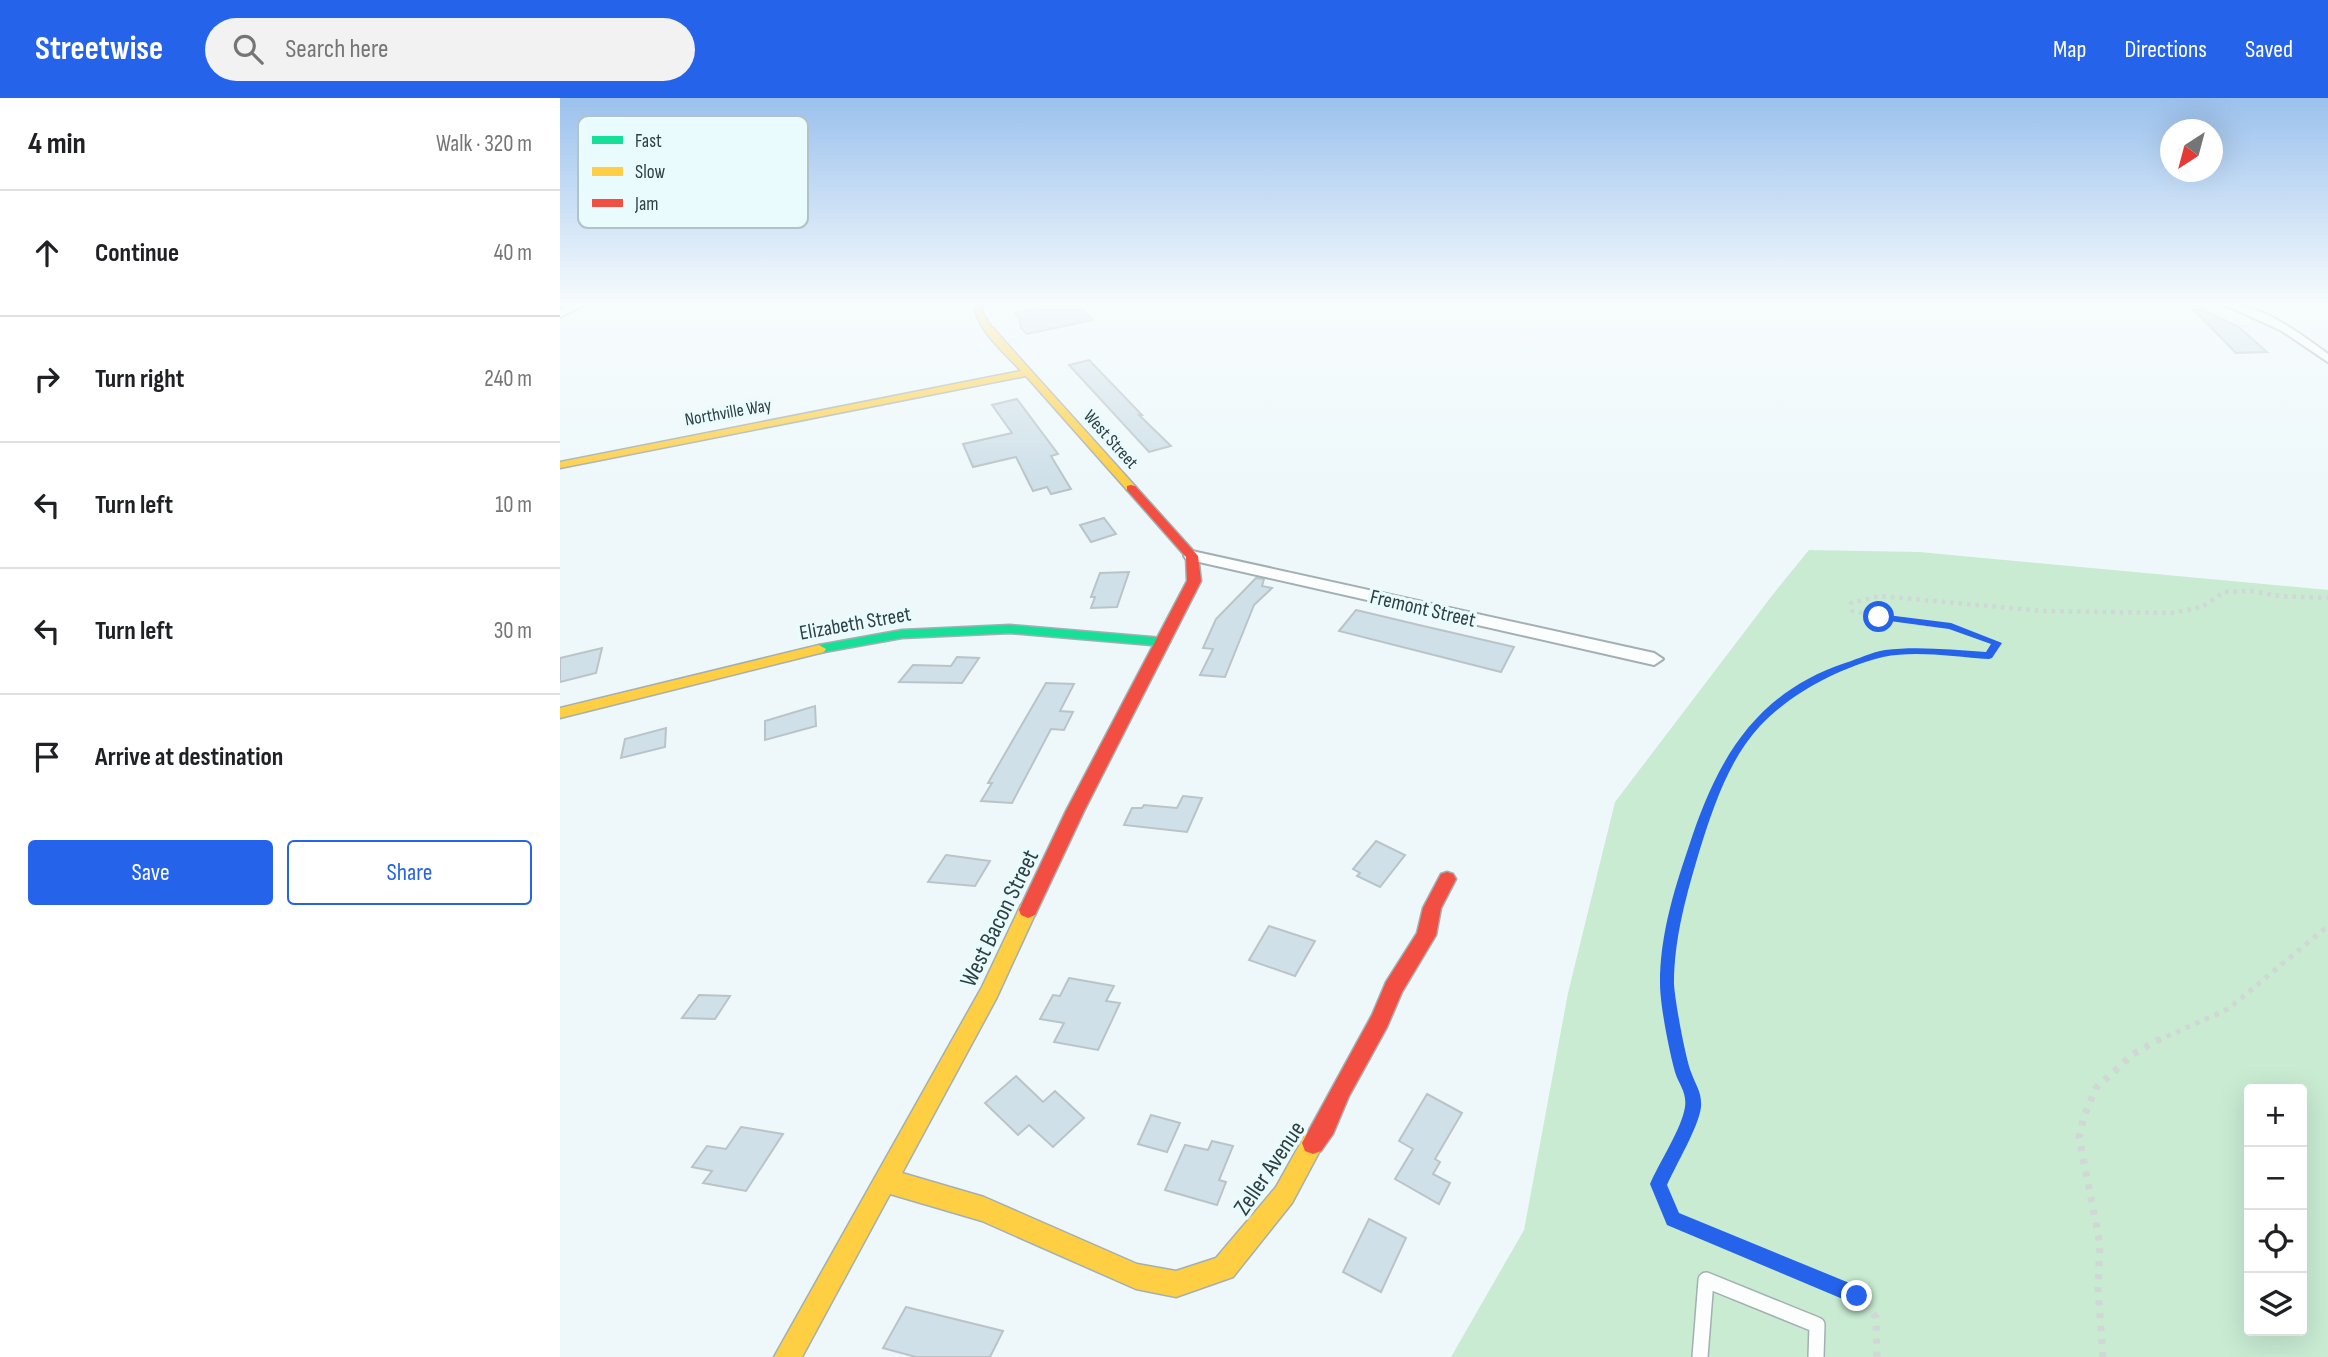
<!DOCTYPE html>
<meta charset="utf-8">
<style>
body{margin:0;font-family:"Sofia Sans Condensed",sans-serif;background:#f2f2f2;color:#202124}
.controls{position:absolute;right:21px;bottom:21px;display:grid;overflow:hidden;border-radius:7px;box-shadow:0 7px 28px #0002}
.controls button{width:63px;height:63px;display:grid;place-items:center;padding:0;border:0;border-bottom:2px solid #e0e0e0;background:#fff;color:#202124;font:35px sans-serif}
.compass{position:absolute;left:1600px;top:21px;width:63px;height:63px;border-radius:50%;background:#fff;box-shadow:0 7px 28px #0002;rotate:216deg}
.stop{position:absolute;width:21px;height:21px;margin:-16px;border:5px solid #2563eb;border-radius:50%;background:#fff}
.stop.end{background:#2563eb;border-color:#fff;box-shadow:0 2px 7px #0008}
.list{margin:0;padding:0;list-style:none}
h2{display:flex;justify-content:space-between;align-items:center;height:91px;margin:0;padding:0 28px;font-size:30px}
h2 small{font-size:23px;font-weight:400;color:#757577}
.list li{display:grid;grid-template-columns:46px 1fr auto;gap:21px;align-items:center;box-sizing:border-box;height:126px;padding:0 28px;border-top:2px solid #e0e0e0}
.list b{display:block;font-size:26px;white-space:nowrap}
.list em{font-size:23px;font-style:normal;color:#757577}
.actions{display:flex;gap:14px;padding:21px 28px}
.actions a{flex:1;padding:16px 0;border:2px solid #2563eb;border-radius:7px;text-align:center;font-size:24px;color:#2563eb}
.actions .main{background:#2563eb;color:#fff}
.icon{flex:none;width:38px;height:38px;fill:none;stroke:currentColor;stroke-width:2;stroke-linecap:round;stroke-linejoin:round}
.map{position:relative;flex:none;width:1768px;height:1259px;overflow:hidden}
header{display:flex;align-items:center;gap:42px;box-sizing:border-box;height:98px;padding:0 35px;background:#2563eb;color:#fff}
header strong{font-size:33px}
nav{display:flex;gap:38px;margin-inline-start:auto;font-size:24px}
.search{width:490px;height:63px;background:#f2f2f2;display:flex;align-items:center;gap:18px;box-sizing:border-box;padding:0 24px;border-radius:38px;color:#757577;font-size:26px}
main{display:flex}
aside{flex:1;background:#fff}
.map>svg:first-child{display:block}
.green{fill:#c8ebd2;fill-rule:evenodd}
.building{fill:#cfe0e9;stroke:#bac4c8;stroke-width:2}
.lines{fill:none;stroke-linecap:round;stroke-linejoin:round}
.lane-casing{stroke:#a3afb2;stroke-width:18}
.street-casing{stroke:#a3afb2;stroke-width:4}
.fast-casing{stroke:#a3afb2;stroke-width:3}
.slow-casing{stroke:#a3afb2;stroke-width:3}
.jam-casing{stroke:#a3afb2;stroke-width:3}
.path-far2{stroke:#d1d6d6;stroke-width:4.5;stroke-dasharray:3.5 5;stroke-linecap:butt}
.path-far1{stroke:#d1d6d6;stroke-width:5;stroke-dasharray:4.5 6;stroke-linecap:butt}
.path{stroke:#d1d6d6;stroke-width:7;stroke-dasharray:5 8;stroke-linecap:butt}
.lane{stroke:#fcfefe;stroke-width:15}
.street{fill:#fcfefe;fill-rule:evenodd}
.fast{fill:#16e098;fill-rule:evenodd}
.slow{fill:#ffcf43;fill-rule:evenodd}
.jam{fill:#f24e42;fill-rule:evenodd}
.route{fill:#2563eb}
.labels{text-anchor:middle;stroke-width:7;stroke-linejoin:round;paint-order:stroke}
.far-street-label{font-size:18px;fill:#2f4043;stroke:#eafbfe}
.street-label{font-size:21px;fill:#2f4043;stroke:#eafbfe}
.near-street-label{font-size:24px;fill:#2f4043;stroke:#eafbfe}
.key{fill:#eafbfe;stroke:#b2c3c6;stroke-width:2}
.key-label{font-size:19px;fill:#2f4043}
</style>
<header>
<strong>Streetwise</strong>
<div class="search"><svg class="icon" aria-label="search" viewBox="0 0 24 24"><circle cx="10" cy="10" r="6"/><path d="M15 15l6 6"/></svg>Search here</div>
<nav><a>Map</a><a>Directions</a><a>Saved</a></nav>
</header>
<main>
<aside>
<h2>4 min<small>Walk · 320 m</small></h2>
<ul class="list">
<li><svg class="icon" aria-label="ahead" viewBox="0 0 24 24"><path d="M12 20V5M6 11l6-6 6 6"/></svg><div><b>Continue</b></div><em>40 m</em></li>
<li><svg class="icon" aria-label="right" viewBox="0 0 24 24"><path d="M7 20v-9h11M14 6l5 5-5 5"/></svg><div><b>Turn right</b></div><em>240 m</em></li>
<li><svg class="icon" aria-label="left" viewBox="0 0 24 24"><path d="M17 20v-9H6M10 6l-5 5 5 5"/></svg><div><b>Turn left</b></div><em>10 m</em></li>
<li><svg class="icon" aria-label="left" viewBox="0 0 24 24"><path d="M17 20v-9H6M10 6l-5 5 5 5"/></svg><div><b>Turn left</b></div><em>30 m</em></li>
<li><svg class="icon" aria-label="arrive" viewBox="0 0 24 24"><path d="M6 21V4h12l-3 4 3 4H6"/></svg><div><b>Arrive at destination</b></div></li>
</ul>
<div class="actions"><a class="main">Save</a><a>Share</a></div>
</aside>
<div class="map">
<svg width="1768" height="1259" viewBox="0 0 1768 1259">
<rect width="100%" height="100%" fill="#eef8fa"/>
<path class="green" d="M1249,452L1359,454L1768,492V1259H891L964,1132L1008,895L1055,704L1214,495ZM1689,991H1742V1233H1689Z"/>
<g class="building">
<polygon points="503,205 516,205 533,222 467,236 461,230 459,220 455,215"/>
<polygon points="1631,206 1679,229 1707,254 1676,255 1630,208"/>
<polygon points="529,262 582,317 579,317 611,348 589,354 509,267"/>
<polygon points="457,301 498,356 491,358 511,391 491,396 487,389 473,393 456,359 413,369 403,346 452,335 432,307"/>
<polygon points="544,420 556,436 531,444 520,427"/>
<polygon points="569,474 557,509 531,510 535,499 531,499 540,475"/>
<polygon points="696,480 704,481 702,488 712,490 694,507 665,579 640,577 653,551 643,550 656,521"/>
<polygon points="796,512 859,527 954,549 941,574 779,533"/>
<polygon points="42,550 36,575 0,584 0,560"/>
<polygon points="397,559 419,560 402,585 339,584 353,567 391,568"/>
<polygon points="486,585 514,586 500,613 513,614 504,632 491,631 452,705 421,703 432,685 428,685"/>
<polygon points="255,608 256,628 205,642 205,623"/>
<polygon points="106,630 105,649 61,660 65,641"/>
<polygon points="623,698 642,700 627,734 564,727 572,710 582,710 584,707 617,710"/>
<polygon points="816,743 845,757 820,789 797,778 800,775 793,771"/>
<polygon points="386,757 430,763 415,788 368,784"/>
<polygon points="709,828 755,843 735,878 689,862"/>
<polygon points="509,880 554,888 546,903 560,905 538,952 494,944 504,925 480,921 493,897 500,898"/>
<polygon points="139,897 170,898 155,921 122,920"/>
<polygon points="456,978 483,1004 495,993 524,1020 493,1049 469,1027 458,1037 425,1005"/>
<polygon points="867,996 902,1015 875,1061 880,1064 873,1076 890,1085 879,1106 835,1081 853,1051 839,1043"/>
<polygon points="591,1017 620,1025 607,1054 578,1046"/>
<polygon points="181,1029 223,1036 186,1093 143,1085 152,1073 132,1069 147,1048 166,1051"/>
<polygon points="652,1043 673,1048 659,1082 666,1084 657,1107 605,1092 625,1047 648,1052"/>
<polygon points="809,1121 846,1140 821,1194 783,1174"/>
<polygon points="346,1209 443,1233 430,1259 356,1259 323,1250"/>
</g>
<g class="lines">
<g class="lane-casing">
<polyline id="lane" points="1140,1259 1146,1182 1257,1227 1256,1259"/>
</g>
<g class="street-casing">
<g id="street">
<polygon points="15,205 29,205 0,219 0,212"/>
<path d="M1661,205C1700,205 1738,234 1768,256V264L1722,233Z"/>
<polygon points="632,453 1094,555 1103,561 1094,567 626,461 624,458"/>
</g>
</g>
<g class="fast-casing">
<polygon id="fast" points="450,527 603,540 610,544 603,548 450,535 342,540 259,555 252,551 259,547 342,532"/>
</g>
<g class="slow-casing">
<g id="slow">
<path d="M414,205H422L423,216L430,227L575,388V392H567L466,278L0,370V364L461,273C444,254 416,232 414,205Z"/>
<polygon points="259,547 266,551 264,554 0,620 0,610"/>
<polygon points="468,804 475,807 477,812 436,901 342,1075 424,1099 577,1166 616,1173 656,1160 716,1089 745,1037 753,1034 761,1037 764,1045 732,1105 673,1179 616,1199 576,1191 422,1123 330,1096 242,1259 214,1259 422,889 461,807"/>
</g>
</g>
<g class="jam-casing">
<g id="jam">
<polygon points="571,387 575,388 638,458 641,483 524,713 475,817 468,820 461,817 459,812 506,713 627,483 626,459 567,392 567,388"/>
<polygon points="887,774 893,776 896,781 881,810 876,837 842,894 827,929 789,998 773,1036 761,1053 753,1056 745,1053 742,1045 812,917 826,884 857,835 863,810 881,776"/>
</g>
</g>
<path class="path-far2" d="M1156,691C1166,669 1178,646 1194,627C1227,589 1288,559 1339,554C1369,551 1399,554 1429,558L1437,545L1391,528L1366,527L1292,513L1291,505L1320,498L1482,513L1612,515L1642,509L1664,494L1690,493L1720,498L1768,500"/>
<g class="path-far1">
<path d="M1115,943C1096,857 1121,768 1156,690"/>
<polyline points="1597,943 1668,911 1768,828"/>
</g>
<g class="path">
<polyline points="1114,941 1131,995 1133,1009 1099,1086 1113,1121 1297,1198 1316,1219 1317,1259"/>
<polyline points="1543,1259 1538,1191 1540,1146 1519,1039 1524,1018 1536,990 1573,956 1600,941"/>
</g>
<use href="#lane" class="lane"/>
<use href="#street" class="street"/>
<use href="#fast" class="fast"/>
<use href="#slow" class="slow"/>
<use href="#jam" class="jam"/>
</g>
<linearGradient id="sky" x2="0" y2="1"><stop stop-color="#9bc1ed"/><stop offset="0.54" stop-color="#f7fcfd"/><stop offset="1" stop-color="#f7fcfd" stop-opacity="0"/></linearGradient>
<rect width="1768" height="381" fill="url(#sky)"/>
<path class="route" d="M1319,516L1391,525L1442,545L1432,560L1429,561C1395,559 1356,552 1323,559C1279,570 1231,595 1200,628C1169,661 1153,710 1140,751C1127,795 1114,839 1114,886C1115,903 1125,958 1131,974C1136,988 1142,994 1141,1009C1139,1028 1116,1067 1107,1087L1119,1115L1304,1191L1307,1198L1304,1204L1297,1207L1107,1127L1090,1086C1099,1065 1122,1030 1125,1009C1127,994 1119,987 1115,974C1109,952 1100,907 1100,885C1100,839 1113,795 1128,751C1156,664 1193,596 1285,565C1298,561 1312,554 1325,552C1359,548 1392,552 1426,554L1431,546L1389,531L1315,521L1314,519Z"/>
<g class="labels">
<g class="far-street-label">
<text transform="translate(168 314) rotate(-10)" y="6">Northville Way</text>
<text transform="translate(551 341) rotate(48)" y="6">West Street</text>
</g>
<g class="street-label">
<text transform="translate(863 510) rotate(13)" y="7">Fremont Street</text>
<text transform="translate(295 525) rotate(-10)" y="7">Elizabeth Street</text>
</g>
<g class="near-street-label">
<text transform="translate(439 820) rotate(-64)" y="8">West Bacon Street</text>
<text transform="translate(709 1070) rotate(-56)" y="8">Zeller Avenue</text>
</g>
</g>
<rect x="18" y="18" width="230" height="112" rx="10" class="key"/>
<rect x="32" y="38" width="31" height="8" fill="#16e098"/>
<rect x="32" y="69" width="31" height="9" fill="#ffcf43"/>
<rect x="32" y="101" width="31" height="8" fill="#f24e42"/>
<g class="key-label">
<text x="75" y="49">Fast</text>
<text x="75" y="80">Slow</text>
<text x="75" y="112">Jam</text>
</g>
</svg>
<div class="controls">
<button>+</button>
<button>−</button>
<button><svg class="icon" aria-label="locate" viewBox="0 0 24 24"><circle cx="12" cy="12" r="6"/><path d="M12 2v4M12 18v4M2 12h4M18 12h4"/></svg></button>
<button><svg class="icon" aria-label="layers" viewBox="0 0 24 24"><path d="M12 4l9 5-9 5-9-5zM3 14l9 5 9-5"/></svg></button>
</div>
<svg class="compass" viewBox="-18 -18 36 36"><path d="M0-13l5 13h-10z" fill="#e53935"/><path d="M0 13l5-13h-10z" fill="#757577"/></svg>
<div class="stop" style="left:1319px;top:519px"></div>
<div class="stop end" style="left:1297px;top:1198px"></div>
</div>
</main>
